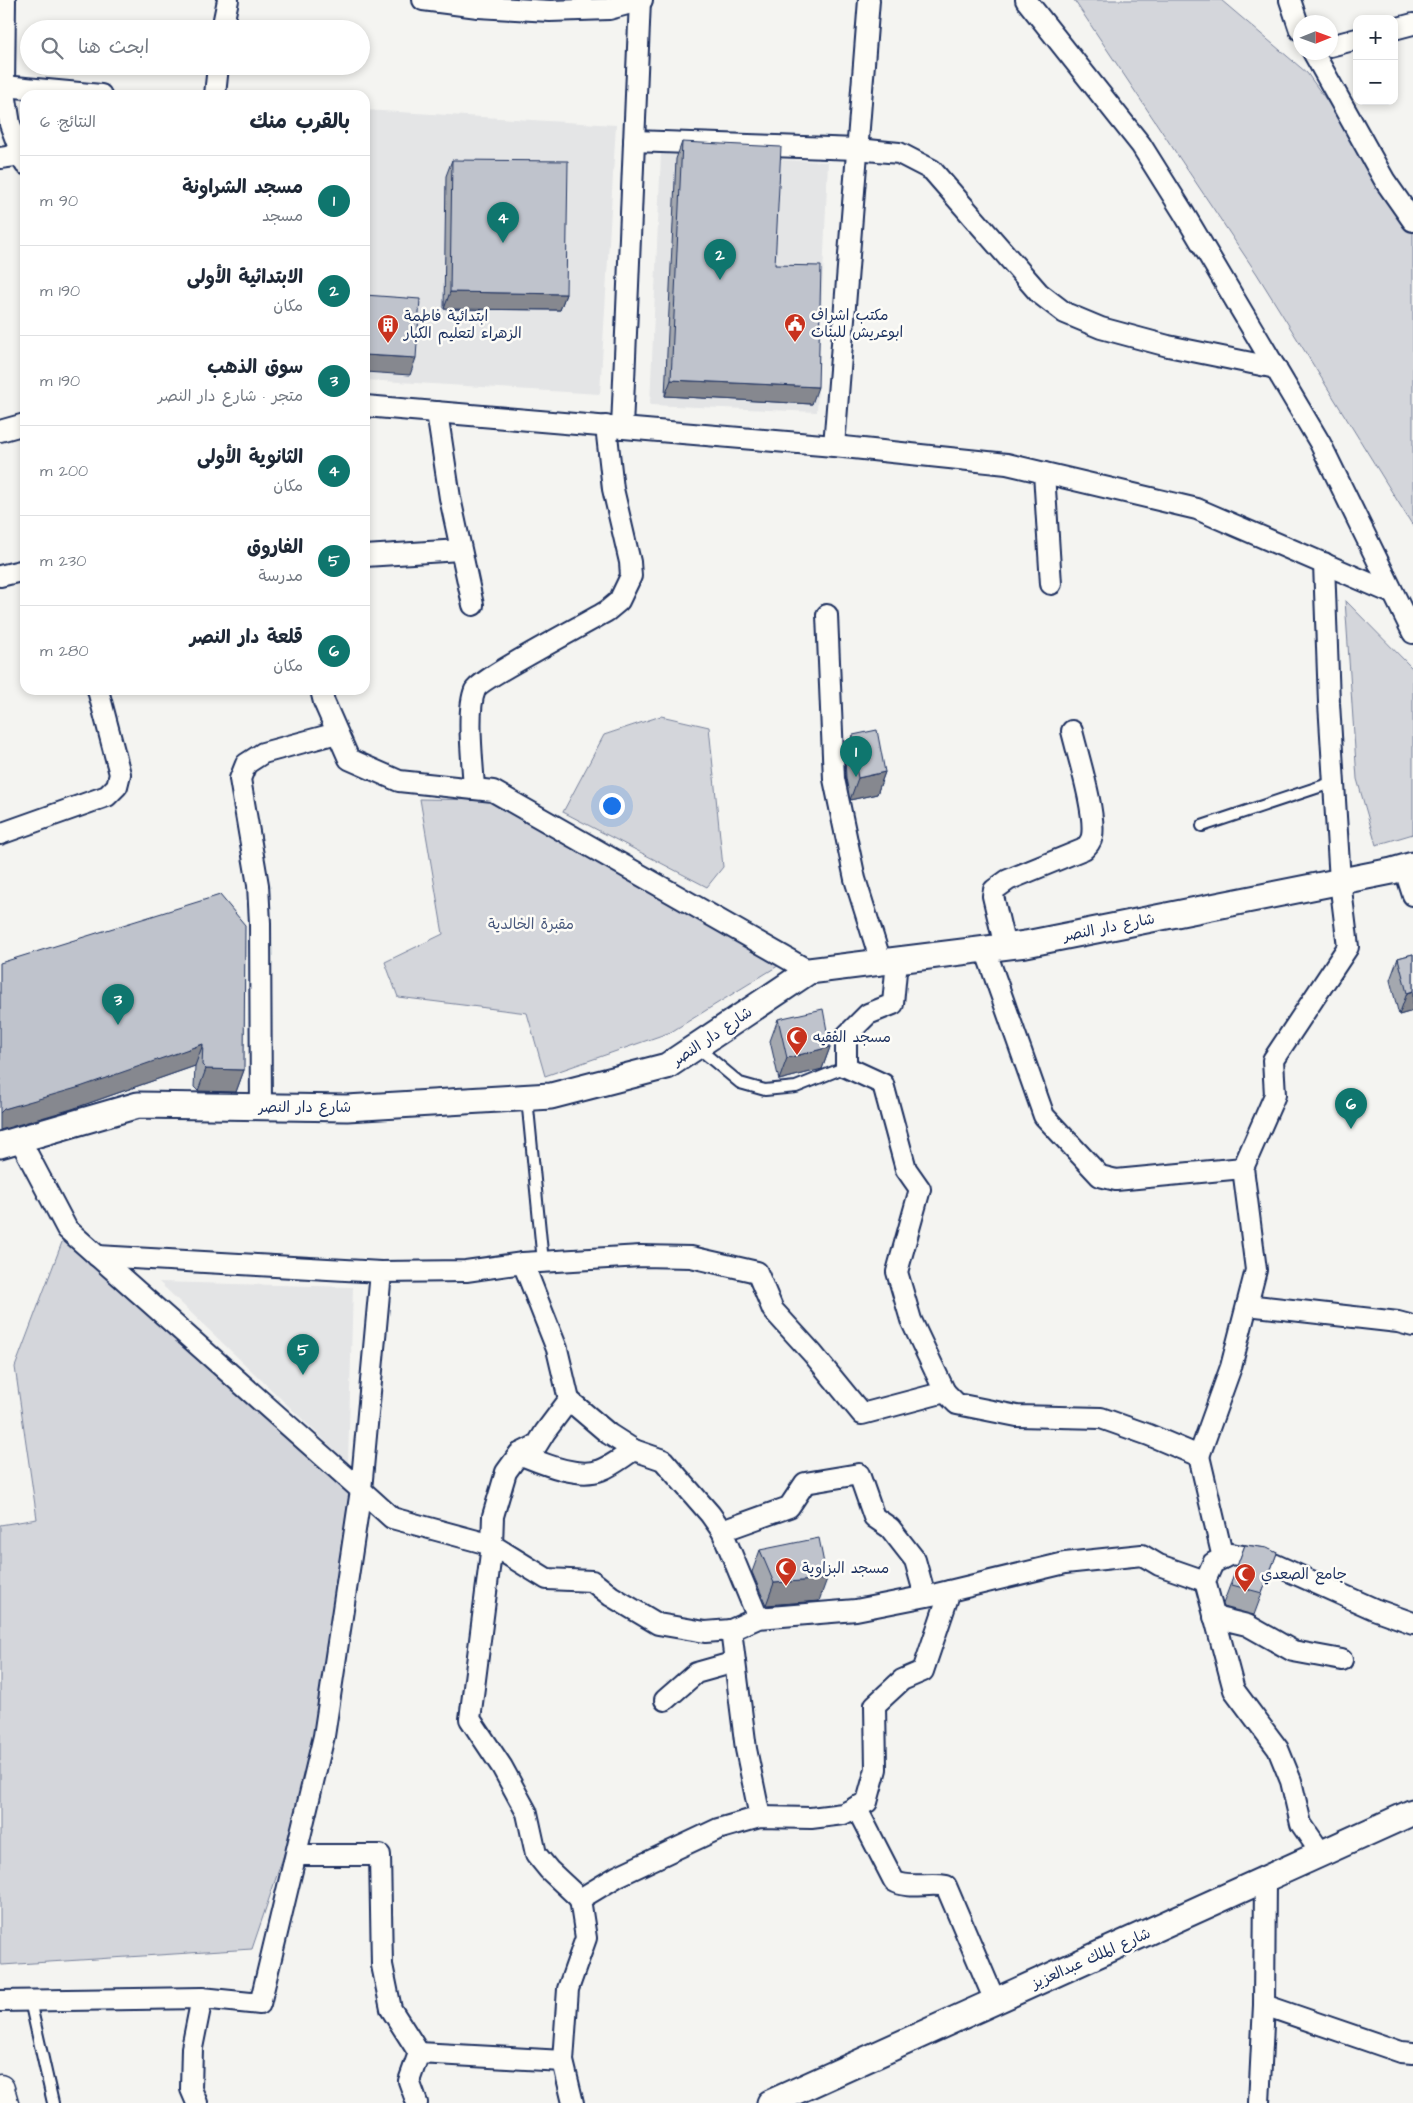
<!DOCTYPE html>
<html lang="ar">
<meta charset="utf-8">
<style>
body{margin:0;font-family:"Architects Daughter","Playpen Sans Arabic",sans-serif;background:#f6f6f7;color:#1f2937;direction:rtl}
.controls{position:absolute;right:15px;top:15px;display:grid;overflow:hidden;border-radius:10px;box-shadow:0 2px 8px #0003}
.controls button{width:45px;height:45px;display:grid;place-items:center;padding:0;border:0;border-bottom:1px solid #e0e1e3;background:#fff;color:#1f2937;font:25px sans-serif}
.compass{position:absolute;left:1293px;top:15px;width:45px;height:45px;border-radius:50%;background:#fff;box-shadow:0 2px 8px #0003;rotate:89deg}
.you{position:absolute;left:611px;top:805px;width:18px;height:18px;margin:-12px;border:4px solid #fff;border-radius:50%;background:#1a73e8;box-shadow:0 0 0 8px #1a73e833}
.badge{display:grid;place-items:center;width:32px;height:32px;border-radius:50%;background:#0f766e;color:#fff;font-size:16px;font-weight:700}
.pin{position:absolute;translate:-50% -41px;filter:drop-shadow(0 1px 2px #0008)}
.pin::after{content:'';position:absolute;top:26px;width:18px;height:15px;background:inherit;clip-path:polygon(0 0,100% 0,50% 100%)}
.list{margin:0;padding:0;list-style:none}
h2{display:flex;justify-content:space-between;align-items:center;height:65px;margin:0;padding:0 20px;font-size:21px}
h2 small{font-size:16px;font-weight:400;color:#747a83}
.list li{display:grid;grid-template-columns:32px 1fr auto;gap:15px;align-items:center;box-sizing:border-box;height:90px;padding:0 20px;border-top:1px solid #e0e1e3}
.list b{display:block;font-size:19px;white-space:nowrap}
.list p{margin:0;font-size:16px;white-space:nowrap;color:#747a83}
.list em{font-size:16px;font-style:normal;color:#747a83}
.icon{flex:none;width:28px;height:28px;fill:none;stroke:currentColor;stroke-width:2;stroke-linecap:round;stroke-linejoin:round}
.map{position:relative;flex:none;width:1413px;height:2103px;overflow:hidden;direction:ltr}
.search{position:absolute;background:#fff;box-shadow:0 2px 8px #0003;left:20px;top:20px;width:350px;height:55px;display:flex;align-items:center;gap:12px;box-sizing:border-box;padding:0 18px;border-radius:28px;color:#747a83;font-size:19px}
.panel{position:absolute;background:#fff;box-shadow:0 2px 8px #0003;left:20px;top:90px;width:350px;height:605px;border-radius:15px;direction:rtl}
.map>svg:first-child{display:block}
.built{fill:#e4e5e6}
.green{fill:#d4d6db;stroke:#78829c}
.lines{fill:none;stroke-linecap:round;stroke-linejoin:round}
.service-casing{stroke:#1b2f5e;stroke-width:14}
.minor-casing{stroke:#1b2f5e;stroke-width:24}
.tertiary-casing{stroke:#1b2f5e;stroke-width:29}
.trunk-casing{stroke:#1b2f5e;stroke-width:31}
.service{stroke:#fdfcf7;stroke-width:10}
.minor{stroke:#fdfcf7;stroke-width:20}
.tertiary{stroke:#fdfcf7;stroke-width:25}
.trunk{stroke:#fdfcf7;stroke-width:28}
.wall{fill:#a4a8af;stroke:#1b2f5e}
.shaded-wall{fill:#86888f;stroke:#1b2f5e}
.building{fill:#bfc3cc;stroke:#1b2f5e}
.labels{text-anchor:middle;stroke-width:5;stroke-linejoin:round;paint-order:stroke}
.poi-label{font-size:15px;fill:#1b2f5e;stroke:#fdfcf7;text-anchor:start}
.park-label{font-size:15px;fill:#49597d;stroke:#fdfcf7}
.street-label{font-size:15px;fill:#1b2f5e;stroke:#fdfcf7}
</style>
<div class="map">
<svg width="1413" height="2103" viewBox="0 0 1413 2103">
<rect width="100%" height="100%" fill="#f4f4f1"/>
<filter id="ink" filterUnits="userSpaceOnUse"><feTurbulence type="fractalNoise" baseFrequency=".02" numOctaves="2"/><feDisplacementMap in="SourceGraphic" scale="10" xChannelSelector="R" yChannelSelector="G"/><feConvolveMatrix kernelMatrix="1 2 1 2 8 2 1 2 1" color-interpolation-filters="sRGB"/></filter>
<g filter="url(#ink)">
<g class="built">
<polygon points="365,110 616,125 600,394 365,380"/>
<polygon points="661,154 828,162 817,412 650,405"/>
<polygon points="159,1282 353,1287 348,1463"/>
</g>
<g class="green">
<polygon points="1074,0 1221,0 1307,73 1413,221 1413,526 1257,274"/>
<polygon points="1345,600 1413,669 1413,834 1376,845 1357,779"/>
<polygon points="661,716 709,727 723,867 707,887 563,812 604,735"/>
<polygon points="420,799 492,800 781,964 671,1032 545,1076 527,1013 398,997 385,962 443,934"/>
<polygon points="67,1229 361,1490 324,1736 252,1949 2,1965 0,1964 0,1525 37,1519 15,1367"/>
</g>
<g class="lines">
<g class="service-casing">
<g id="service">
<polyline points="1202,826 1334,782"/>
<polyline points="697,1047 740,1083 765,1090 796,1087 846,1067"/>
<polyline points="527,1098 543,1262"/>
<polyline points="30,2001 53,2103"/>
</g>
</g>
<g class="minor-casing">
<g id="minor">
<polyline points="5,0 4,86 10,124 25,164"/>
<polyline points="423,0 478,7 550,11 609,9 642,0"/>
<polyline points="1026,0 1141,145 1183,212 1320,443 1413,633"/>
<polyline points="1290,0 1300,30"/>
<polyline points="222,29 228,0"/>
<polyline points="1394,29 1413,24"/>
<polyline points="1330,46 1357,39"/>
<polyline points="1313,52 1385,181 1413,221"/>
<polyline points="4,86 101,95"/>
<polyline points="215,95 218,66"/>
<polyline points="634,141 857,149 899,153 932,170 1039,293 1065,313 1101,328 1168,346 1276,368"/>
<polyline points="0,158 22,155"/>
<polyline points="365,406 834,446 1007,464 1197,509 1392,593"/>
<polyline points="437,412 450,498 473,605"/>
<polyline points="622,428 640,0"/>
<polyline points="0,431 25,424"/>
<polyline points="834,446 869,0"/>
<polyline points="1044,473 1051,584"/>
<polyline points="365,556 460,550"/>
<polyline points="0,576 25,570"/>
<polyline points="827,615 834,779 855,879 881,962"/>
<polyline points="321,690 324,702 349,759 399,781 493,791 809,971"/>
<path d="M474,789C473,764 466,711 475,690C480,679 589,622 607,611L619,601L631,576L630,562L613,489L606,426"/>
<polyline points="0,834 107,796 117,786 120,774 98,690"/>
<polyline points="1404,867 1413,895"/>
<path d="M1005,947L993,896L994,890L1008,880L1084,849C1088,845 1091,842 1092,836C1096,813 1078,756 1072,731"/>
<polyline points="985,949 1044,1116 1100,1176 1116,1180 1243,1168"/>
<polyline points="261,1107 260,923 258,885 240,779 246,764 263,753 337,733"/>
<polyline points="97,1256 381,1272"/>
<polyline points="523,1263 641,1256 691,1257 757,1272 773,1310 813,1354 862,1414 945,1392 911,1320 897,1272 920,1189 906,1169 883,1084 846,1067 846,1036 868,1014 893,1004 897,960"/>
<polyline points="1247,1305 1398,1322 1413,1326"/>
<polyline points="945,1392 957,1404 1017,1416 1101,1418 1149,1435 1199,1456 1223,1558"/>
<polyline points="569,1400 557,1349 523,1263 466,1271 381,1272 361,1490 392,1518 492,1545 470,1719 502,1767 527,1813 536,1854 549,1870 580,1899"/>
<polyline points="519,1454 537,1445 545,1432 569,1400 609,1434 634,1450"/>
<polyline points="1199,1456 1231,1367 1256,1270 1243,1168 1275,1095 1273,1060 1348,947 1340,881 1329,703 1324,563"/>
<polyline points="722,1531 789,1507 805,1483 859,1474 874,1517 890,1528 915,1560 925,1596"/>
<polyline points="1214,1617 1247,1625 1293,1651 1342,1660"/>
<path d="M731,1630L705,1632L658,1624L611,1596L592,1581L547,1579L492,1545L493,1516L506,1472L519,1454C542,1463 577,1479 601,1470C612,1466 624,1456 634,1450L663,1460L710,1514L722,1531L758,1618"/>
<polyline points="665,1700 696,1673 735,1662"/>
<path d="M856,1807L894,1881C908,1890 930,1882 946,1886L995,2001"/>
<polyline points="760,1817 746,1749 731,1630 758,1618 856,1610 937,1594 1065,1563 1142,1555 1159,1565 1205,1581"/>
<polyline points="1321,1853 1301,1824 1291,1781 1278,1749 1234,1690 1205,1581 1213,1563 1231,1554 1262,1559 1374,1609 1413,1623"/>
<polyline points="296,1855 380,1855 382,1965 391,2009 419,2053"/>
<polyline points="0,2001 202,1998 260,2004 324,1736 361,1490 67,1229 19,1138"/>
<polyline points="1264,2005 1401,2052 1413,2053"/>
<polyline points="197,2103 191,2089 192,2048 202,1998"/>
<polyline points="417,2103 409,2081 419,2053 563,2061"/>
<polyline points="573,2103 563,2061 568,1989 586,1938 580,1899 618,1876 718,1829 760,1817 811,1818 843,1814 867,1802 876,1769 875,1705 902,1680 923,1671 950,1591"/>
<polyline points="1259,2103 1264,2005 1265,1879"/>
</g>
</g>
<g class="tertiary-casing">
<g id="tertiary">
<polyline points="0,1145 138,1105 347,1108 551,1096 667,1066 809,971 1026,944 1392,871 1413,865"/>
<polyline points="770,2103 1413,1812"/>
</g>
</g>
<g class="trunk-casing">
<polyline id="trunk" points="0,2089 4,2103"/>
</g>
<use href="#service" class="service"/>
<use href="#minor" class="minor"/>
<use href="#tertiary" class="tertiary"/>
<use href="#trunk" class="trunk"/>
</g>
<g class="wall">
<polygon points="682,142 775,265 812,404 665,396 676,159"/>
<polygon points="452,160 566,294 560,310 444,309 446,176"/>
<polygon points="853,735 885,772 877,794 850,800 846,778 845,757"/>
<polygon points="220,895 244,1070 236,1092 198,1091 194,1087 195,1066 72,1109"/>
<polygon points="1413,954 1413,1011 1399,1015 1390,980 1398,958"/>
<polygon points="778,1019 830,1047 822,1069 779,1080 770,1041"/>
<polygon points="1245,1545 1277,1553 1254,1615 1224,1607 1223,1604"/>
<polygon points="760,1550 819,1601 766,1605 752,1572"/>
</g>
<g class="shaded-wall">
<polygon points="450,292 566,294 560,310 444,309"/>
<polygon points="365,355 416,358 410,375 365,372"/>
<polygon points="671,380 818,387 812,404 665,396"/>
<polygon points="885,772 877,794 850,800 858,778"/>
<polygon points="1413,991 1413,1011 1399,1015 1407,993"/>
<polygon points="203,1044 195,1066 72,1109 0,1130 0,1113 4,1109"/>
<polygon points="830,1047 822,1069 779,1080 787,1058"/>
<polygon points="206,1069 244,1070 236,1092 198,1091"/>
<polygon points="827,1579 819,1601 766,1605 774,1583"/>
</g>
<g class="building">
<polygon points="682,142 781,147 775,265 821,266 818,387 671,380"/>
<polygon points="452,160 568,161 566,294 450,292"/>
<polygon points="365,295 420,299 416,358 365,355"/>
<polygon points="877,730 885,772 858,778 854,756 853,735"/>
<polygon points="220,895 245,925 244,1070 206,1069 202,1065 203,1044 80,1087 4,1109 0,1113 0,963"/>
<polygon points="1413,954 1413,991 1407,993 1398,958"/>
<polygon points="823,1009 830,1047 787,1058 778,1019"/>
<polygon points="819,1538 827,1579 774,1583 760,1550"/>
<polygon points="1245,1545 1267,1548 1277,1553 1262,1593 1232,1585 1231,1582"/>
</g>
</g>
<defs>
<g id="civic-pin" transform="scale(1.125)"><path d="M0 17L-7.5 6A9.5 9.5 0 1 1 7.5 6Z" fill="#c8321e" stroke="#fdfcf7"/><path d="M-.6-6.5H3V-4.5H.6V-3L4-1V1h2V6H-6V1h2V-1L-.6-3ZM-1.2 2.5V6h2.4V2.5Z" fill="#fff"/></g>
<g id="building-pin" transform="scale(1.125)"><path d="M0 17L-7.5 6A9.5 9.5 0 1 1 7.5 6Z" fill="#c8321e" stroke="#fdfcf7"/><path d="M-4-6H4V6H1V3H-1V6H-4ZM-2.5-4.3h1.7v1.8h-1.7ZM.8-4.3h1.7v1.8H.8ZM-2.5-1h1.7V.8h-1.7ZM.8-1h1.7V.8H.8Z" fill="#fff"/></g>
<g id="mosque-pin" transform="scale(1.125)"><path d="M0 17L-7.5 6A9.5 9.5 0 1 1 7.5 6Z" fill="#c8321e" stroke="#fdfcf7"/><path d="M3.5-4.9A6 6 0 1 0 3.5 4.9A5 5 0 1 1 3.5-4.9Z" fill="#fff"/></g>
</defs>
<g fill-rule="evenodd">
<use href="#civic-pin" x="795" y="324"/>
<use href="#building-pin" x="388" y="325"/>
<use href="#mosque-pin" x="797" y="1037"/>
<use href="#mosque-pin" x="786" y="1568"/>
<use href="#mosque-pin" x="1245" y="1574"/>
</g>
<g class="labels">
<g class="poi-label">
<text x="811" y="320">مكتب اشراف<tspan x="811" dy="17">ابوعريش للبنات</tspan></text>
<text x="404" y="321">ابتدائية فاطمة<tspan x="404" dy="17">الزهراء لتعليم الكبار</tspan></text>
<text x="813" y="1042">مسجد الفقيه</text>
<text x="802" y="1573">مسجد البزاوية</text>
<text x="1261" y="1579">جامع الصعدي</text>
</g>
<g class="park-label">
<text x="531" y="929">مقبرة الخالدية</text>
</g>
<g class="street-label">
<text transform="translate(1109 927) rotate(-11)" y="5">شارع دار النصر</text>
<text transform="translate(712 1036) rotate(-34)" y="5">شارع دار النصر</text>
<text x="305" y="1112">شارع دار النصر</text>
<text transform="translate(1091 1958) rotate(-24)" y="5">شارع الملك عبدالعزيز</text>
</g>
</g>
</svg>
<div class="controls">
<button>+</button>
<button>−</button>
</div>
<svg class="compass" viewBox="-18 -18 36 36"><path d="M0-13l5 13h-10z" fill="#e53935"/><path d="M0 13l5-13h-10z" fill="#747a83"/></svg>
<div class="you"></div>
<div class="pin badge" style="left:856px;top:777px">1</div>
<div class="pin badge" style="left:720px;top:280px">2</div>
<div class="pin badge" style="left:118px;top:1025px">3</div>
<div class="pin badge" style="left:503px;top:243px">4</div>
<div class="pin badge" style="left:303px;top:1375px">5</div>
<div class="pin badge" style="left:1351px;top:1129px">6</div>
<div class="search"><svg class="icon" aria-label="search" viewBox="0 0 24 24"><circle cx="10" cy="10" r="6"/><path d="M15 15l6 6"/></svg>ابحث هنا</div>
<section class="panel">
<h2>بالقرب منك<small>النتائج: 6</small></h2>
<ul class="list">
<li><span class="badge">1</span><div><b>مسجد الشراونة</b><p>مسجد</p></div><em>90 m</em></li>
<li><span class="badge">2</span><div><b>الابتدائية الأولى</b><p>مكان</p></div><em>190 m</em></li>
<li><span class="badge">3</span><div><b>سوق الذهب</b><p>متجر · شارع دار النصر</p></div><em>190 m</em></li>
<li><span class="badge">4</span><div><b>الثانوية الأولى</b><p>مكان</p></div><em>200 m</em></li>
<li><span class="badge">5</span><div><b>الفاروق</b><p>مدرسة</p></div><em>230 m</em></li>
<li><span class="badge">6</span><div><b>قلعة دار النصر</b><p>مكان</p></div><em>280 m</em></li>
</ul>
</section>
</div>
